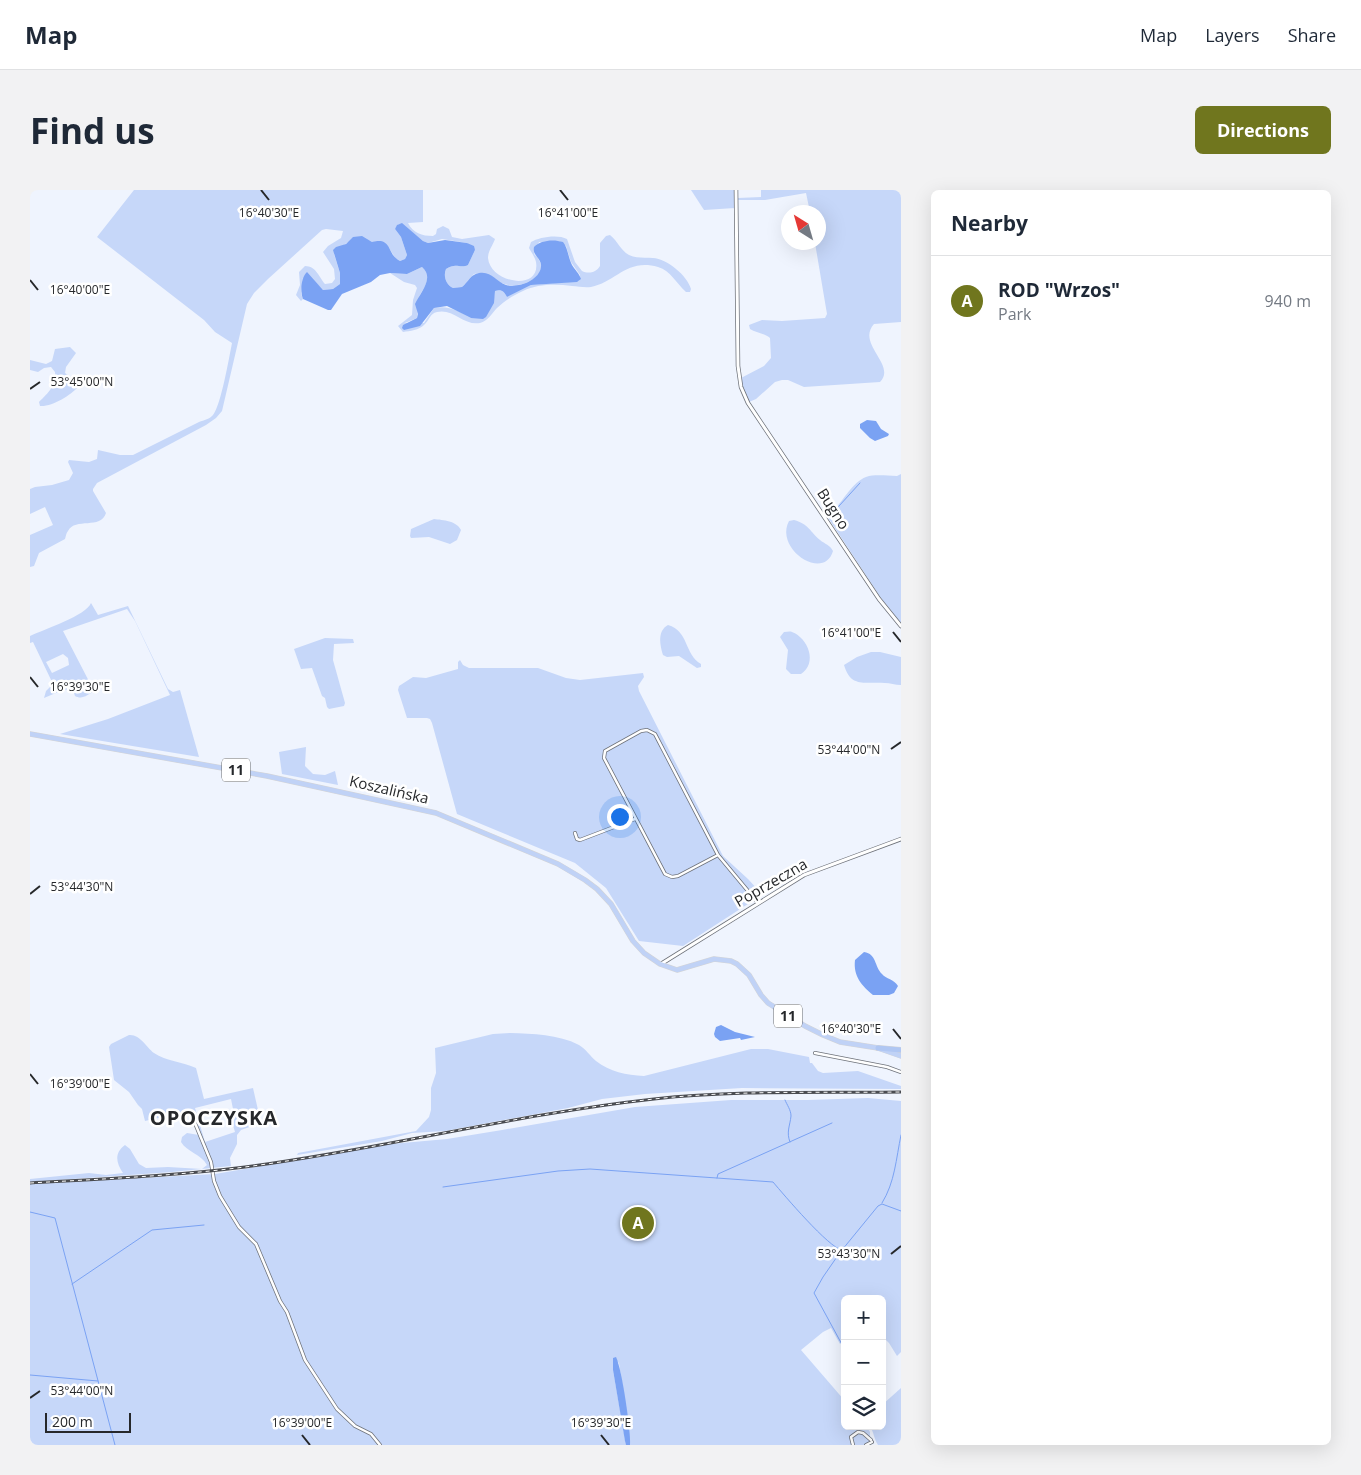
<!DOCTYPE html>
<meta charset="utf-8">
<style>
body{margin:0;font-family:"Open Sans",sans-serif;background:#f2f2f3;color:#1f2937}
.controls{position:absolute;right:15px;bottom:15px;display:grid;overflow:hidden;border-radius:8px;box-shadow:0 5px 20px #0002}
.controls button{width:45px;height:45px;display:grid;place-items:center;padding:0;border:0;border-bottom:1px solid #e0e1e3;background:#fff;color:#1f2937;font:25px sans-serif}
.compass{position:absolute;left:751px;top:15px;width:45px;height:45px;border-radius:50%;background:#fff;box-shadow:0 5px 20px #0002;rotate:323deg}
.scale{position:absolute;left:15px;bottom:12px;width:86px;box-sizing:border-box;padding-left:5px;border:2px solid #26282b;border-top:0;font-size:14px;line-height:18px;white-space:nowrap;color:#26282b;-webkit-text-stroke:4px #fff;paint-order:stroke}
.you{position:absolute;left:589px;top:626px;width:18px;height:18px;margin:-12px;border:4px solid #fff;border-radius:50%;background:#1a73e8;box-shadow:0 0 0 8px #1a73e833}
.badge{display:grid;place-items:center;width:32px;height:32px;border-radius:50%;background:#70761e;color:#fff;font-size:16px;font-weight:700}
.pin{position:absolute;translate:-50% -50%;border:2px solid #fff;box-shadow:0 1px 5px #0006}
.list{margin:0;padding:0;list-style:none}
h2{display:flex;justify-content:space-between;align-items:center;height:65px;margin:0;padding:0 20px;font-size:21px}
h2 small{font-size:16px;font-weight:400;color:#747a83}
.list li{display:grid;grid-template-columns:32px 1fr auto;gap:15px;align-items:center;box-sizing:border-box;height:90px;padding:0 20px;border-top:1px solid #e0e1e3}
.list b{display:block;font-size:19px;white-space:nowrap}
.list p{margin:0;font-size:16px;white-space:nowrap;color:#747a83}
.list em{font-size:16px;font-style:normal;color:#747a83}
.icon{flex:none;width:28px;height:28px;fill:none;stroke:currentColor;stroke-width:2;stroke-linecap:round;stroke-linejoin:round}
.map{position:relative;flex:none;width:871px;height:1255px;overflow:hidden;border-radius:8px}
header{display:flex;align-items:center;gap:30px;box-sizing:border-box;height:70px;padding:0 25px;background:#fff;border-bottom:1px solid #e0e1e3}
header strong{font-size:24px}
nav{display:flex;gap:28px;margin-inline-start:auto;font-size:18px}
.intro{display:flex;align-items:center;justify-content:space-between;box-sizing:border-box;height:120px;padding:0 30px}
h1{margin:0;font-size:35px}
.button{padding:12px 22px;border-radius:8px;background:#70761e;color:#fff;font-size:18px;font-weight:700}
main{display:flex;gap:30px;padding:0 30px}
aside{flex:1;background:#fff;border-radius:8px;box-shadow:0 5px 20px #0002}
.map>svg:first-child{display:block}
.green{fill:#c6d7f9;fill-rule:evenodd}
.water{fill:#7aa2f3}
.lines{fill:none;stroke-linecap:round;stroke-linejoin:round}
.stream{stroke:#7aa2f3;stroke-width:1}
.minor-casing{stroke:#6e727a;stroke-width:4}
.tertiary-casing{stroke:#6e727a;stroke-width:4.5}
.trunk-casing{stroke:#d4d4d5;stroke-width:5.5}
.motorway-casing{stroke:#d4d4d5;stroke-width:6}
.minor{stroke:#fff;stroke-width:2.5}
.tertiary{stroke:#fff;stroke-width:3}
.trunk{stroke:#c0d2f6;stroke-width:4.5}
.motorway{stroke:#b0c7f3;stroke-width:5}
.rail-casing{stroke:#4a4c51;stroke-width:3}
.rail{stroke:#fff;stroke-width:1;stroke-dasharray:4;stroke-linecap:butt}
.ticks{fill:none;stroke:#26282b;stroke-width:2}
.labels{text-anchor:middle;stroke-width:5;stroke-linejoin:round;paint-order:stroke}
.shield{fill:#fff;stroke:#67686b;stroke-width:1}
.shield-label{font-size:14px;font-weight:bold;fill:#26282b}
.street-label{font-size:15px;fill:#26282b;stroke:#fff}
.district-label{font-size:20px;font-weight:bold;letter-spacing:1px;fill:#26282b;stroke:#fff}
.ticks-label{font-size:12px;text-anchor:middle;fill:#26282b;stroke:#fff;stroke-width:5;stroke-linejoin:round;paint-order:stroke}
</style>
<header>
<strong>Map</strong>
<nav><a>Map</a><a>Layers</a><a>Share</a></nav>
</header>
<div class="intro"><h1>Find us</h1><a class="button">Directions</a></div>
<main>
<div class="map">
<svg width="871" height="1255" viewBox="0 0 871 1255">
<rect width="100%" height="100%" fill="#eff4fe"/>
<g class="green">
<path d="M104,0H393V32L378,33C383,43 392,46 403,46L406,44L407,39L413,36L419,39L422,47L432,49L459,45L465,49C463,55 458,61 458,68C460,93 511,102 506,72C505,67 501,62 499,58L501,52C509,47 528,44 537,49L545,72L552,81C558,84 566,83 570,76V53L576,46L580,45C588,51 590,60 599,65C607,69 614,67 623,68C637,69 657,85 661,99L660,102H656C646,93 641,81 628,77C597,68 586,92 561,97C554,98 548,96 542,96C525,94 508,94 493,101C484,105 474,111 467,118C462,123 458,131 450,133C434,136 423,118 407,122C400,123 399,131 394,135C389,140 380,141 373,142L368,136L382,125L383,110L387,98L385,95L374,92L360,83L377,84L392,77C404,87 393,98 389,107C386,113 389,122 387,128L375,133H394L404,118C420,115 427,121 441,128C460,119 462,123 465,101C472,99 474,102 477,107L501,95L549,91L550,85L541,72L536,56L529,51L509,52L504,64C524,82 497,98 478,95C472,94 456,86 449,83L444,84L432,97L423,98C416,95 413,86 416,79C426,72 430,79 438,75L445,60L437,53L412,49L398,53L393,51L372,34H369L365,39L371,47L377,65L375,69L370,71L366,69L359,58L348,51L342,52C325,43 316,53 304,64L310,83V94L303,99L293,100L283,90L273,88L271,103L273,109L271,111L266,105L270,95L269,82L275,76C286,76 289,87 295,94L302,93L305,89L304,79L293,62L298,56L311,48L313,41L296,39L292,40L238,89L224,103L217,114L192,221L186,228L176,235L67,293L63,299V301L76,323C71,340 45,327 38,341C36,343 36,346 35,349L9,363L4,376L0,377V345L23,335L15,317L0,324V299L5,297L22,295L39,290L43,283L38,272L39,270L59,272L67,269L68,260L90,265H103L169,232C174,230 180,229 183,225C191,215 199,168 202,153L185,142L174,130L67,47Z"/>
<polygon points="661,0 705,0 705,18 674,20"/>
<path d="M731,0H871V132L844,134C826,154 867,175 850,192L774,197L758,190H752L745,192L726,209L719,212L712,196L711,188L734,176L741,168L740,148C734,143 726,143 720,139L719,135L732,130L752,131L795,128L797,124L785,53L788,52V22H780L776,3L735,10H708V8L731,7Z"/>
<path d="M40,157L46,163L36,177L35,183L47,192L48,197C41,205 22,217 10,216L9,212C18,203 27,195 25,182L21,177L14,178L8,182L0,180V170L16,174L22,171L25,159Z"/>
<path d="M871,284V433L851,408L797,326C811,317 820,293 836,287C845,284 857,286 867,286Z"/>
<path d="M404,329C413,330 427,331 431,340L427,350L420,354L399,347L381,348L380,346L381,339Z"/>
<path d="M764,330C779,334 780,342 790,350C795,354 800,355 803,361C794,392 744,359 759,331Z"/>
<path d="M61,413L68,425L98,416L138,499L143,502L150,500L169,567L30,544L78,529L140,505L105,431L97,419L33,441L64,501C58,505 52,510 45,506L43,500H33L14,508L16,501L23,494L3,452L0,453V446C13,440 57,425 61,413ZM33,464L38,468L39,475L22,483L16,472Z"/>
<path d="M638,435C659,441 654,464 671,474V477L667,478L649,466L637,467L633,465C630,455 627,441 638,435Z"/>
<path d="M754,442C757,442 760,441 762,442C778,448 788,473 771,484H761L756,479L758,460L750,447Z"/>
<polygon points="295,448 323,449 324,453 304,454 303,470 315,513 314,516 299,519 297,517 295,508 292,506 282,478 271,479 264,459"/>
<path d="M841,462H850L871,467V495C865,495 860,493 855,493C836,491 821,499 814,475L827,467Z"/>
<polygon points="430,470 433,475 439,478 508,478 536,488 550,490 613,483 614,487 608,496 609,501 693,666 718,689 730,702 737,702 732,705 727,704 721,708 721,712 653,756 609,751 576,698 545,673 427,624 402,533 400,529 397,528 377,528 368,500 369,496 383,487 396,488 428,479 428,472"/>
<polygon points="276,557 275,576 283,584 295,585 305,581 308,595 252,584 249,562"/>
<path d="M480,843C503,844 528,844 549,855C556,859 560,866 566,871C580,882 596,885 614,886L721,859H738L779,867L780,873H782L788,881L793,883L828,881L871,896V899L712,898L615,904L572,909L538,918L415,941L382,943L352,951L267,965L268,963L386,941L399,927L401,920V898L406,883L405,858L463,844Z"/>
<path d="M99,845C110,844 116,857 124,863C136,871 153,872 166,878L174,909L223,898L231,933L211,940L207,945V954L200,968L201,976L142,982L0,992V989L59,983L76,985L93,983C86,973 84,963 95,955L100,959L109,974L116,978L138,977L172,979L177,975C171,964 157,962 151,952L152,947L157,943L169,945L159,921L115,931L112,919L108,915L99,902L84,890L79,857L81,854ZM201,909L204,924L202,932L205,942L175,952L165,918Z"/>
<polygon points="838,908 871,911 871,1162 867,1166 859,1153 852,1146 852,1109 815,1109 815,1150 810,1154 801,1138 793,1142 771,1160 815,1211 815,1236 836,1236 840,1242 840,1255 600,1255 589,1173 583,1168 583,1180 596,1255 0,1255 0,994 185,984 361,954 417,949 472,940 605,917 701,910 778,910"/>
<path d="M871,1198V1255H848C844,1249 844,1243 840,1236H852V1215Z"/>
</g>
<g class="water">
<path d="M372,33L393,51L398,53L415,50L437,53L444,56L445,60L438,75C430,79 426,72 416,79C413,86 416,95 423,98L432,97C438,92 441,84 449,83C462,81 465,91 476,95C488,98 509,91 511,77C512,68 502,66 504,57C510,50 524,49 533,52C538,58 538,67 542,75C545,80 549,83 551,89L547,92L501,95L477,107C474,102 472,99 465,101L464,113L456,127L453,129L441,128L417,116L404,118L390,136L374,140L372,138L373,135L387,128L388,124L385,114C390,103 405,88 392,77L377,84L360,83L350,85L341,92L312,104L301,120H298L273,109C270,101 271,88 277,82L293,100L303,99L310,94V83L303,60L306,57L316,54L323,47L332,46L342,52C363,47 356,64 370,71L375,69L377,65L371,47L365,39L367,35Z"/>
<polygon points="837,230 846,231 851,239 859,244 858,246 845,251 840,248 830,238 830,234"/>
<path d="M834,762C847,764 844,776 852,784C856,789 864,789 868,796L864,803L859,805H843C832,796 823,786 825,770Z"/>
<polygon points="691,835 705,842 725,847 711,850 710,848 690,851 685,847 684,844 686,837"/>
<path d="M586,1167C592,1179 601,1242 600,1255H596L595,1251L583,1180V1168Z"/>
</g>
<g class="lines">
<g class="stream">
<polyline points="799,327 830,293"/>
<path d="M755,910C757,915 761,920 761,926C760,936 756,942 760,952"/>
<polyline points="687,988 688,984 802,933"/>
<path d="M413,997L528,981L560,979L743,992C754,1005 799,1058 812,1060L848,1016L852,1014L871,1021"/>
<path d="M852,1013C865,992 866,969 871,945"/>
<polyline points="0,1022 25,1028 85,1255"/>
<polyline points="811,1061 793,1087 784,1103 815,1160"/>
<polyline points="42,1094 122,1040 174,1035"/>
<polyline points="0,1185 68,1191"/>
</g>
<g class="minor-casing">
<g id="minor">
<polyline points="545,643 547,649 550,650 605,629"/>
<polyline points="688,665 648,686 642,687 635,684 574,568 575,561 611,541 617,540 625,544 688,665 728,713"/>
<polyline points="785,863 857,877 871,882"/>
<polyline points="160,921 181,972 184,991 190,1006 209,1037 226,1054 250,1111 257,1122 275,1170 307,1219 325,1236 341,1244 350,1255"/>
<polyline points="823,1255 821,1247 828,1242 833,1243 841,1250"/>
<polyline points="836,1255 842,1252"/>
</g>
</g>
<g class="tertiary-casing">
<g id="tertiary">
<polyline points="706,0 708,176 711,197 718,213 849,409 871,436"/>
<polyline points="631,774 774,685 871,649"/>
</g>
</g>
<g class="trunk-casing">
<polyline id="trunk" points="0,544 237,586 406,623 528,674 555,690 567,699 581,714 603,751 614,763 630,774 647,780 684,769 701,771 707,774 719,785 731,805 738,813 775,836 793,845 810,852 848,858 871,866"/>
</g>
<g class="motorway-casing">
<polyline id="motorway" points="848,858 871,860"/>
</g>
<use href="#minor" class="minor"/>
<use href="#tertiary" class="tertiary"/>
<use href="#trunk" class="trunk"/>
<use href="#motorway" class="motorway"/>
<g class="rail-casing">
<path id="rail" d="M0,993C72,989 144,986 215,977C352,959 487,924 624,909C706,900 789,903 871,902"/>
</g>
<use href="#rail" class="rail"/>
</g>
<path class="ticks" d="M231,0L239,10M530,0L538,10M0,90L8,100M0,199L10,192M863,442L871,452M0,487L8,497M861,559L871,552M0,704L10,696M863,839L871,849M0,884L8,894M861,1064L871,1056M0,1208L10,1201M272,1245L280,1255M571,1245L579,1255"/>
<g class="labels">
<g class="shield">
<rect x="192" y="568.5" width="28" height="23" rx="4"/>
<rect x="744" y="814.5" width="28" height="23" rx="4"/>
</g>
<g class="shield-label">
<text x="206" y="585">11</text>
<text x="758" y="831">11</text>
</g>
<g class="street-label">
<text transform="translate(803 319) rotate(57)" y="5">Bugno</text>
<text transform="translate(359 600) rotate(13)" y="5">Koszalińska</text>
<text transform="translate(741 693) rotate(-30)" y="5">Poprzeczna</text>
</g>
<g class="district-label">
<text x="184" y="935">OPOCZYSKA</text>
</g>
</g>
<g class="ticks-label">
<text x="239" y="27">16°40'30"E</text>
<text x="538" y="27">16°41'00"E</text>
<text x="50" y="104">16°40'00"E</text>
<text x="52" y="196">53°45'00"N</text>
<text x="821" y="447">16°41'00"E</text>
<text x="50" y="501">16°39'30"E</text>
<text x="819" y="564">53°44'00"N</text>
<text x="52" y="701">53°44'30"N</text>
<text x="821" y="843">16°40'30"E</text>
<text x="50" y="898">16°39'00"E</text>
<text x="819" y="1068">53°43'30"N</text>
<text x="52" y="1205">53°44'00"N</text>
<text x="272" y="1237">16°39'00"E</text>
<text x="571" y="1237">16°39'30"E</text>
</g>
</svg>
<div class="controls">
<button>+</button>
<button>−</button>
<button><svg class="icon" aria-label="layers" viewBox="0 0 24 24"><path d="M12 4l9 5-9 5-9-5zM3 14l9 5 9-5"/></svg></button>
</div>
<svg class="compass" viewBox="-18 -18 36 36"><path d="M0-13l5 13h-10z" fill="#e53935"/><path d="M0 13l5-13h-10z" fill="#747a83"/></svg>
<div class="scale">200 m</div>
<div class="you"></div>
<div class="pin badge" style="left:608px;top:1033px">A</div>
</div>
<aside>
<h2>Nearby<small></small></h2>
<ul class="list">
<li><span class="badge">A</span><div><b>ROD &quot;Wrzos&quot;</b><p>Park</p></div><em>940 m</em></li>
</ul>
</aside>
</main>
